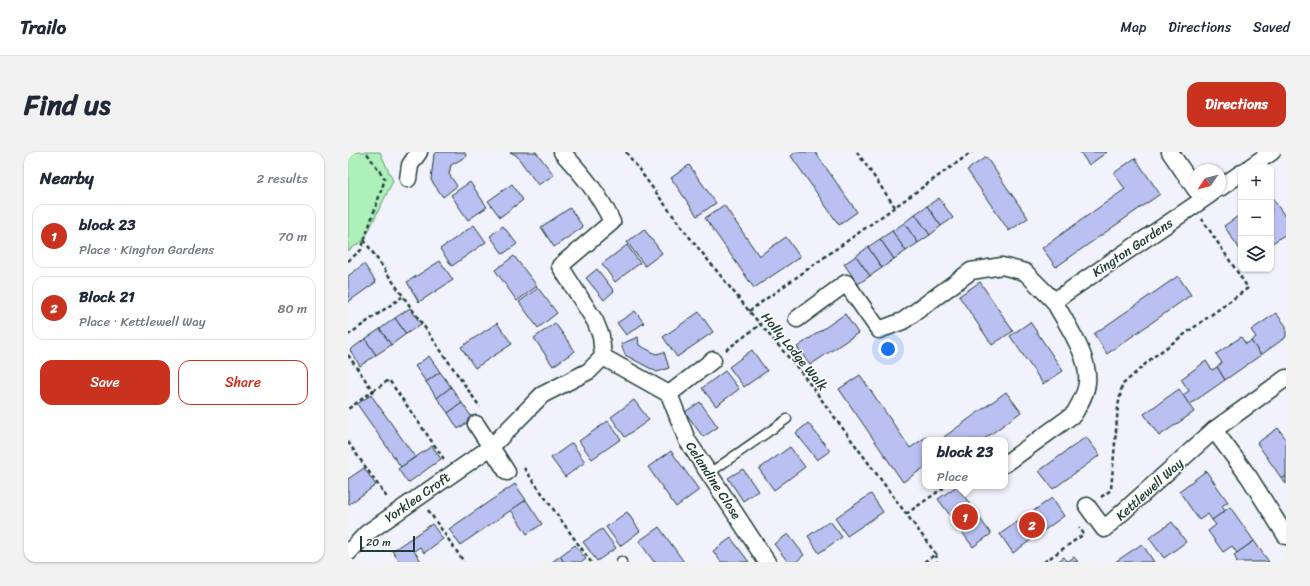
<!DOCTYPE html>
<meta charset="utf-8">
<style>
body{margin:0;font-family:Sriracha,sans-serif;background:#f2f2f3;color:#1f2937}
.controls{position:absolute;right:12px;top:12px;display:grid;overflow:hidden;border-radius:8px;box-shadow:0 1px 3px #0004}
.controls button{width:36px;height:36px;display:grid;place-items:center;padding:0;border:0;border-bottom:1px solid #e0e1e3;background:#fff;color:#1f2937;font:20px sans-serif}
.compass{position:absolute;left:842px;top:12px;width:36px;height:36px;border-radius:50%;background:#fff;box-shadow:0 1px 3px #0004;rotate:235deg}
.scale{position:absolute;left:12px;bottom:10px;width:55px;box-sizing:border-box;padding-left:4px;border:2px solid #1f3d34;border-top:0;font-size:11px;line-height:14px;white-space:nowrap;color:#1f3d34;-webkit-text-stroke:3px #fff;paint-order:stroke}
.you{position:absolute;left:540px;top:197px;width:14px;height:14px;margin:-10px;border:3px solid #fff;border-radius:50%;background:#1a73e8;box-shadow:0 0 0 6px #1a73e833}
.badge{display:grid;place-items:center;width:26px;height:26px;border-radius:50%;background:#c8321e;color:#fff;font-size:13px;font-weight:700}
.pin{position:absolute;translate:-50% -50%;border:2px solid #fff;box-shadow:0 1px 4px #0006}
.popup{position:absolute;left:574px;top:285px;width:86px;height:52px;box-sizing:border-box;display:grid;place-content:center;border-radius:8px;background:#fff;filter:drop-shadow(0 1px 3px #0005);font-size:13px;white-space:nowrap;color:#747a83}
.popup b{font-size:15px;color:#1f2937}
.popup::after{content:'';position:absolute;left:50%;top:100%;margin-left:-8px;border:8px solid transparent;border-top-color:#fff}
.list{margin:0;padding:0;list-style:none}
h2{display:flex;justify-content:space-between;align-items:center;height:52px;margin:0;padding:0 16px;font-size:17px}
h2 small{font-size:13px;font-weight:400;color:#747a83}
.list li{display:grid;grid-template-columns:26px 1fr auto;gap:12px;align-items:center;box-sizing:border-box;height:64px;margin:0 8px 8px;padding:0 8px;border:1px solid #e0e1e3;border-radius:12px}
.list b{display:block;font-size:15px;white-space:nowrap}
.list p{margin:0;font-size:13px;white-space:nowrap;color:#747a83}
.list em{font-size:13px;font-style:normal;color:#747a83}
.actions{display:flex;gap:8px;padding:12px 16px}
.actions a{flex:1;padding:9px 0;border:1px solid #c8321e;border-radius:12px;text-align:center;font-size:14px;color:#c8321e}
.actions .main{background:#c8321e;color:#fff}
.icon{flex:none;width:22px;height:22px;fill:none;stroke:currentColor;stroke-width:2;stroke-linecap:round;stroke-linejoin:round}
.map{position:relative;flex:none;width:938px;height:410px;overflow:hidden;border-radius:12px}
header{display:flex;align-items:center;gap:24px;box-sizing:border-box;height:56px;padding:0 20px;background:#fff;border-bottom:1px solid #e0e1e3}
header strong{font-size:19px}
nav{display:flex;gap:22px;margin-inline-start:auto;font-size:14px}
.intro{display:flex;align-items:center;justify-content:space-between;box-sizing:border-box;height:96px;padding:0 24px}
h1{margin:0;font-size:28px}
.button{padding:10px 18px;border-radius:12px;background:#c8321e;color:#fff;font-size:14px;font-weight:700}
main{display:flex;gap:24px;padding:0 24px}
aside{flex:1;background:#fff;border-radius:12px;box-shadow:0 1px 3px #0004}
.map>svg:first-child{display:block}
.green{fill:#adf0b9;stroke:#669676}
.building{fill:#bac0f2;stroke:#1f3d34}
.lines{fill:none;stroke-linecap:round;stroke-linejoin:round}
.service-casing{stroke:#1f3d34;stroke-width:11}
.minor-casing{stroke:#1f3d34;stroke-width:19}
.path{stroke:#1f3d34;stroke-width:2.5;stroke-dasharray:4 3;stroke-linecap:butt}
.service{stroke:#fff;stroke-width:8}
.minor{stroke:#fff;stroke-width:16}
.labels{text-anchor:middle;stroke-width:3;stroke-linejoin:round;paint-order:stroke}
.street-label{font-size:13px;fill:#1f3d34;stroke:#fff}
</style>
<header>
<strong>Trailo</strong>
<nav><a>Map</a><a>Directions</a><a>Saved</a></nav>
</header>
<div class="intro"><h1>Find us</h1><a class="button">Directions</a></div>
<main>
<aside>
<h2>Nearby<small>2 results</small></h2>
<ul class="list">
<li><span class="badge">1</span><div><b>block 23</b><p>Place · Kington Gardens</p></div><em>70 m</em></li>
<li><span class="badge">2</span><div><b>Block 21</b><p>Place · Kettlewell Way</p></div><em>80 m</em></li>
</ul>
<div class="actions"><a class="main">Save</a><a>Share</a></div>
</aside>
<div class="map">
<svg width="938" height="410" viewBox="0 0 938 410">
<rect width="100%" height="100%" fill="#f1f2fc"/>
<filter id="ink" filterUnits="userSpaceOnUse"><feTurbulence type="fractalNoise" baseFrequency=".025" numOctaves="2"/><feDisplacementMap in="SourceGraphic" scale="8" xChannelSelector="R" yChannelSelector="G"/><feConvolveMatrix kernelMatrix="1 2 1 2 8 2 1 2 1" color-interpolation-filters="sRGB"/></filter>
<g filter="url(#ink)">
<polygon class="green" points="0,0 32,0 45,29 16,88 0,99"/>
<g class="building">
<polygon points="89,0 116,0 119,4 103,13 101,22 109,34 95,45 83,28 86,2"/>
<polygon points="162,0 188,0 206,23 190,33 168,3"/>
<polygon points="448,0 467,0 509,60 491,73 443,4"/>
<polygon points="732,0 759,0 741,13"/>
<polygon points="638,5 680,66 661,79 619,18"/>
<polygon points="787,6 812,42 708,115 694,96 777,37 766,21"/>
<polygon points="341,13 368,51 349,64 323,26"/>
<polygon points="122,30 139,55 120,68 103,43"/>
<polygon points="164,32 175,48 152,65 140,49"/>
<polygon points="923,44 938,66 938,82 923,92"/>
<polygon points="591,46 605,66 593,74 579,54"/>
<polygon points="376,53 411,104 438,85 452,105 406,136 357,66"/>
<polygon points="579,54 593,74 582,83 567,62"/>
<polygon points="222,56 235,75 206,95 193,75"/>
<polygon points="567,62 582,83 570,91 556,71"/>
<polygon points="893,62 893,99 876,74"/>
<polygon points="556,71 570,91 558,99 544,79"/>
<polygon points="126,73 138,90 104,114 92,97"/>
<polygon points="155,74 169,92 155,102 142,84"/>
<polygon points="296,77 314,101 297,114 279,90"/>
<polygon points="544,79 558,99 546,107 532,87"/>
<polygon points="532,87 546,107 534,116 520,95"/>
<polygon points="279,93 292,111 267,130 254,112"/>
<polygon points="520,95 534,116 522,124 508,104"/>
<polygon points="166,104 189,134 169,149 147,118"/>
<polygon points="508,104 522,124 510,132 496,112"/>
<polygon points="92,109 105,128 71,150 59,130"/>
<polygon points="16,112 28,130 0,150 0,124"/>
<polygon points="249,117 266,139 256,148 238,126"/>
<polygon points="830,124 843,143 759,202 746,182"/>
<polygon points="632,130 665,179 644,193 611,144"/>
<polygon points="190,136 209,161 190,176 171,150"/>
<polygon points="62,156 73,172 58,182 47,166"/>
<polygon points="287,159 296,171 278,183 269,171"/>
<polygon points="351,160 365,180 329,205 315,185"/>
<polygon points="928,161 938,174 938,185 913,203 903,189 908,185 903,178"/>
<polygon points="497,162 510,181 462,213 449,195"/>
<polygon points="47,166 58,182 43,193 32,177"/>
<polygon points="682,170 715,219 695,232 662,184"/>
<polygon points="149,171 164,192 127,216 113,195"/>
<polygon points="207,171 227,199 205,214 186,186"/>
<polygon points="32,177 43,193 28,203 17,187"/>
<polygon points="290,185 291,193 308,202 316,200 321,216 309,220 277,203 273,192"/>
<polygon points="893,185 898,192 903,189 913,203 877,228 869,215 874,211 868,202"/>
<polygon points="17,187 28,203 12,214 2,198"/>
<polygon points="404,198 419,219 396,235 381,215"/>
<polygon points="81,204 92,220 78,230 67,214"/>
<polygon points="858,209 864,218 869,215 877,228 841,253 835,243 841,239 833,227"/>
<polygon points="377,219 391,237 368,254 354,236"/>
<polygon points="92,220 103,235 89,246 78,230"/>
<polygon points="512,223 562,296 578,285 580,288 577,288 577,315 555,330 491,237"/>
<polygon points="103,235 114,251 100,261 89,246"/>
<polygon points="831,237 846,260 811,284 796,262"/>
<polygon points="658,240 673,260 635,288 598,288 596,285"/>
<polygon points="23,243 67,305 53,315 9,252"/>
<polygon points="286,248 301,268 277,285 263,265"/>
<polygon points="352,250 370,275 355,285 337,260"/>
<polygon points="114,251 125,267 110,277 100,261"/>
<polygon points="260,269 273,287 244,307 231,289"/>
<polygon points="460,271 482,299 469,308 448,281"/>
<polygon points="930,276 938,287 938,324 934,327 909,291"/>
<polygon points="738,285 752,303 705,337 691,319"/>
<polygon points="224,291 237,310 217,325 203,306"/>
<polygon points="84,294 93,307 60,331 50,317"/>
<polygon points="442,295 457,315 426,338 411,317"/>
<polygon points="323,299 351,338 328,355 300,315"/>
<polygon points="16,316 28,333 0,353 0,327"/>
<polygon points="395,317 410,339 395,349 380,326"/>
<polygon points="858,319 880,350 874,354 877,359 864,368 860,362 851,368 831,339"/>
<polygon points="938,324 938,332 934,327"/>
<polygon points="167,332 178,348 112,393 101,377"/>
<polygon points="609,334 643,382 625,395 590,347"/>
<polygon points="523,342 535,360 499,384 487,366"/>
<polygon points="704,346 716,364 665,401 652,382"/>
<polygon points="178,348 194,372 179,382 163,358"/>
<polygon points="882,355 906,389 889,401 884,394 875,400 860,379 868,373 864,368"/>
<polygon points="279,360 292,379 272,394 258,375"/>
<polygon points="482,369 494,385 471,401 460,384"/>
<polygon points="824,370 838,390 816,406 801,386"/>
<polygon points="84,372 95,387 76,401 72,395 66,399 74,410 52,410 44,399"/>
<polygon points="311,375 336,410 306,410 291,389"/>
<polygon points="254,377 268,396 249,409 235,390"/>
<polygon points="440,382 456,403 448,410 440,410 426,392"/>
<polygon points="383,386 401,410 373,410 365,399"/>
<polygon points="906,389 921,410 888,410 889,409 886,403"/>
<polygon points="794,392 806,410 767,410"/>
<polygon points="227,393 238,407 234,410 216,410 212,404"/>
<polygon points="212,404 216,410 204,410"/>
<polygon points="716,405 719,410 726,405 730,410 709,410"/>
</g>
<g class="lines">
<g class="service-casing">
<g id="service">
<polyline points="360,322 439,267"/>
<polyline points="273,409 274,410"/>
</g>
</g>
<g class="minor-casing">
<g id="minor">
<polyline points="822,0 848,38"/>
<polyline points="902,15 924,0"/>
<polyline points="60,27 62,13 71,0"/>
<polyline points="872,36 893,21"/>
<polyline points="449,167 498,131 531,178 555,169 623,119 654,114 677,120 706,149"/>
<polyline points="255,205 321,242 339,288 419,410"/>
<polyline points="321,242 365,208"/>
<polyline points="128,272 159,320"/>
<polyline points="866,278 901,325 938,384"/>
<path d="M657,312L726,262C731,253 738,242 739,231C742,204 718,172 706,149L863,42"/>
<polyline points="739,354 756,377 866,278 938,226"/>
<path d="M0,401L19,381L143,295L194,243L241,219L255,205L253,184L247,169L212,114L264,70C252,43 234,22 214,0"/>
</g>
</g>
<g class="path">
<polyline points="278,0 335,77 401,159 453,220 588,402 576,410"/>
<polyline points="509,0 547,55"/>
<polyline points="16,88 132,255"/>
<polyline points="0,109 13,98 37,27 18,0"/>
<polyline points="401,159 624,0"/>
<polyline points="0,183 54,145"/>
<polyline points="378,198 413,172"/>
<polyline points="0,203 25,239 0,257"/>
<polyline points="25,239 41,228 96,307"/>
<polyline points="0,290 40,347"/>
<polyline points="176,316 243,410"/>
<polyline points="753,345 763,338 770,255 774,233 804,206 900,136 854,67"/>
<polyline points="80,358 116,410"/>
<polyline points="558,362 598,334"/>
<polyline points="588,402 589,410"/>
<polyline points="696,410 736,382 731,375"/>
</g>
<use href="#service" class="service"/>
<use href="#minor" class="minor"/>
</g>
</g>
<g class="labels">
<g class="street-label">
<text transform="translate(784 95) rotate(-34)" y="5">Kington Gardens</text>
<text transform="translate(447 199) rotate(51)" y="5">Holly Lodge Walk</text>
<text transform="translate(366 328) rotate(57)" y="5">Celandine Close</text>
<text transform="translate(801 337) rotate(-42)" y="5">Kettlewell Way</text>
<text transform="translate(69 345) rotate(-35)" y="5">Yorklea Croft</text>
</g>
</g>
</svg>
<div class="controls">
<button>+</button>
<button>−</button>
<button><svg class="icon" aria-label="layers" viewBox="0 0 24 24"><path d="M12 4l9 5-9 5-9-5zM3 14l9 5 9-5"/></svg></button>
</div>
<svg class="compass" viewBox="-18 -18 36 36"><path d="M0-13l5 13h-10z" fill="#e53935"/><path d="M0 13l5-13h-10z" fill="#747a83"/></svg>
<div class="scale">20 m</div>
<div class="you"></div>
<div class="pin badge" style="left:617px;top:365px">1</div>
<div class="popup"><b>block 23</b>Place</div>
<div class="pin badge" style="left:684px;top:373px">2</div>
</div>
</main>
